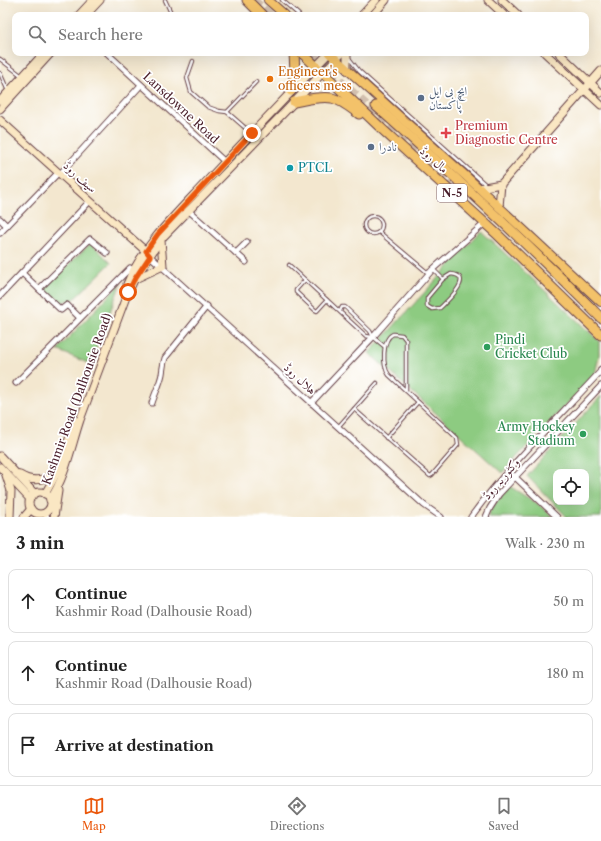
<!DOCTYPE html>
<meta charset="utf-8">
<style>
body{margin:0;font-family:"Libre Caslon Text",Amiri,serif;background:#f6f6f6;color:#222}
.controls{position:absolute;right:12px;bottom:12px;display:grid;overflow:hidden;border-radius:8px;box-shadow:0 4px 16px #0002}
.controls button{width:36px;height:36px;display:grid;place-items:center;padding:0;border:0;border-bottom:1px solid #e0e0e0;background:#fff;color:#222;font:20px sans-serif}
.stop{position:absolute;width:12px;height:12px;margin:-9px;border:3px solid #ea580c;border-radius:50%;background:#fff}
.stop.end{background:#ea580c;border-color:#fff;box-shadow:0 1px 4px #0008}
.list{margin:0;padding:0;list-style:none}
h2{display:flex;justify-content:space-between;align-items:center;height:52px;margin:0;padding:0 16px;font-size:17px}
h2 small{font-size:13px;font-weight:400;color:#767676}
.list li{display:grid;grid-template-columns:26px 1fr auto;gap:12px;align-items:center;box-sizing:border-box;height:64px;margin:0 8px 8px;padding:0 8px;border:1px solid #e0e0e0;border-radius:8px}
.list b{display:block;font-size:15px;white-space:nowrap}
.list p{margin:0;font-size:13px;white-space:nowrap;color:#767676}
.list em{font-size:13px;font-style:normal;color:#767676}
.icon{flex:none;width:22px;height:22px;fill:none;stroke:currentColor;stroke-width:2;stroke-linecap:round;stroke-linejoin:round}
.map{position:relative;flex:none;width:601px;height:517px;overflow:hidden}
.search{position:absolute;background:#fff;box-shadow:0 4px 16px #0002;left:12px;right:12px;top:12px;height:44px;display:flex;align-items:center;gap:10px;box-sizing:border-box;padding:0 14px;border-radius:8px;color:#767676;font-size:15px}
.sheet{height:268px;background:#fff}
nav{display:flex;justify-content:space-around;align-items:center;box-sizing:border-box;height:56px;border-top:1px solid #e0e0e0;background:#fff;font-size:11px;color:#767676}
nav a{display:grid;justify-items:center;gap:2px}
nav .on{color:#ea580c}
.map>svg:first-child{display:block}
.green{fill:#8dcb81;stroke:#6c7556;fill-rule:evenodd}
.lines{fill:none;stroke-linecap:round;stroke-linejoin:round}
.highway-tunnel{stroke:#d1bfae;stroke-width:9;stroke-dasharray:9 4.5;stroke-linecap:butt}
.lane-casing{stroke:#633d44;stroke-width:4.5}
.street-casing{stroke:#633d44;stroke-width:7}
.secondary-casing{stroke:#633d44;stroke-width:9}
.primary-casing{stroke:#633d44;stroke-width:10}
.highway-casing{stroke:#633d44;stroke-width:11}
.lane{stroke:#fff;stroke-width:2.5}
.street{stroke:#fff;stroke-width:5}
.secondary{stroke:#fae7c3;stroke-width:7}
.primary{stroke:#f3c26a;stroke-width:8}
.highway{stroke:#f3c26a;stroke-width:9}
.route{stroke:#ea580c;stroke-width:5}
.food-dot{fill:#e8710a;stroke:#fff;stroke-width:1.5}
.service-dot{fill:#5c6f8a;stroke:#fff;stroke-width:1.5}
.health-dot{fill:#e0444e;stroke:#fff;stroke-width:1.5}
.culture-dot{fill:#0f9aa8;stroke:#fff;stroke-width:1.5}
.leisure-dot{fill:#2e9e5b;stroke:#fff;stroke-width:1.5}
.labels{text-anchor:middle;stroke-width:3.5;stroke-linejoin:round;paint-order:stroke}
.shield{fill:#fff;stroke:#80626b;stroke-width:1}
.shield-label{font-size:11px;font-weight:bold;fill:#4a1f2b}
.food-label{font-size:12px;fill:#c56008;stroke:#fff;text-anchor:start}
.service-label{font-size:12px;fill:#4e5e75;stroke:#fff;text-anchor:start}
.street-label{font-size:12px;fill:#4a1f2b;stroke:#fff}
.health-label{font-size:12px;fill:#be3a42;stroke:#fff;text-anchor:start}
.culture-label{font-size:12px;fill:#0d838f;stroke:#fff;text-anchor:start}
.leisure-label{font-size:12px;fill:#27864d;stroke:#fff;text-anchor:start}
</style>
<div class="map">
<svg width="601" height="517" viewBox="0 0 601 517">
<rect width="100%" height="100%" fill="#fff"/>
<filter id="ink" filterUnits="userSpaceOnUse"><feTurbulence type="fractalNoise" baseFrequency=".025" numOctaves="2"/><feDisplacementMap in="SourceGraphic" scale="8" xChannelSelector="R" yChannelSelector="G"/><feConvolveMatrix kernelMatrix="1 2 1 2 8 2 1 2 1" color-interpolation-filters="sRGB"/></filter>
<filter id="wash" filterUnits="userSpaceOnUse"><feTurbulence type="fractalNoise" baseFrequency=".012" numOctaves="4" result="noise"/><feDisplacementMap in="SourceGraphic" scale="16" xChannelSelector="R" yChannelSelector="G"/><feGaussianBlur stdDeviation="0.9" result="paint"/><feColorMatrix in="noise" values="0 0 0 0 0 0 0 0 0 0 0 0 0 0 0 0 0 1.4 0 .05"/><feComposite in="paint" operator="in"/></filter>
<g filter="url(#wash)">
<rect width="100%" height="100%" fill="#f3e7cf"/>
<g class="green">
<polygon points="481,231 599,341 599,356 595,374 502,473 369,353"/>
<polygon points="91,243 111,263 70,303 66,300 61,305 44,288"/>
<polygon points="121,283 90,364 57,350"/>
<path d="M601,396V517H567L527,476ZM556,472H586V502H556Z"/>
<polygon points="509,486 538,504 553,517 488,517 491,509"/>
</g>
</g>
<g filter="url(#ink)">
<g class="lines">
<g class="highway-tunnel">
<polyline points="253,0 270,15"/>
<polyline points="310,53 409,145 451,187"/>
</g>
<g class="lane-casing">
<g id="lane">
<polyline points="165,0 172,15"/>
<polyline points="282,0 299,15"/>
<polyline points="349,58 359,71 486,185"/>
<polyline points="0,59 22,76"/>
<polyline points="193,61 187,78 191,92 208,107 219,111 227,112 251,133"/>
<polyline points="0,73 8,91"/>
<polyline points="227,112 256,82"/>
<circle cx="373" cy="225" r="9"/>
<polyline points="379,232 428,273"/>
<polyline points="289,265 366,336 372,337"/>
<polyline points="433,269 443,279"/>
<path d="M451,274C476,276 446,302 440,308L432,309L427,306V298L443,279Z"/>
<polyline points="305,280 296,290 296,292 315,310 317,311 327,300"/>
<polyline points="340,311 342,307 345,307 370,331 373,337 385,347"/>
<path d="M354,409L430,476L432,475L458,445L457,438L389,375C382,366 382,339 393,334L402,335L406,340V391"/>
<polyline points="338,427 377,383"/>
<polyline points="386,438 418,402"/>
</g>
</g>
<g class="street-casing">
<g id="street">
<polyline points="107,53 225,162"/>
<polyline points="60,174 141,85"/>
<polyline points="188,210 246,262"/>
<polyline points="0,219 7,226"/>
<polyline points="0,233 58,173"/>
<polyline points="236,253 247,242"/>
<polyline points="150,256 424,505 441,517"/>
<polyline points="22,273 61,310 67,305 80,318"/>
<polyline points="39,289 90,239 107,253"/>
<polyline points="0,296 90,201"/>
<polyline points="16,383 130,268"/>
<path d="M152,403C155,393 160,384 162,374C163,368 163,364 165,358L207,306"/>
<polyline points="311,403 373,337 433,269 485,223"/>
<polyline points="513,475 557,517"/>
<polyline points="45,513 47,517"/>
<path d="M471,517C508,466 557,419 600,372L601,369"/>
<polyline points="486,517 490,508 499,494 601,386"/>
</g>
</g>
<g class="secondary-casing">
<g id="secondary">
<polyline points="488,0 504,15"/>
<polyline points="502,0 518,15"/>
<polyline points="79,15 93,0"/>
<polyline points="86,15 100,0"/>
<polyline points="362,15 376,0"/>
<polyline points="373,15 386,0"/>
<polyline points="545,53 601,105"/>
<polyline points="559,53 601,93"/>
<polyline points="347,70 347,53"/>
<polyline points="0,101 44,53"/>
<polyline points="0,109 51,53"/>
<polyline points="0,120 149,254"/>
<polyline points="479,188 501,184"/>
<polyline points="499,207 501,184 601,71"/>
<polyline points="135,279 163,266 161,240"/>
<path d="M127,284C144,244 176,214 205,183C246,139 287,96 329,53"/>
<polyline points="0,456 35,494"/>
<polyline points="0,467 30,499"/>
<polyline points="5,472 11,491 10,517"/>
<path d="M20,475C32,483 44,480 56,474"/>
<circle cx="40" cy="503" r="11"/>
<polyline points="45,494 60,467 75,420"/>
<path d="M50,500C66,476 71,447 80,420C95,379 111,338 126,297L134,280L161,239L342,53"/>
<polyline points="24,517 31,509"/>
<polyline points="54,517 58,491"/>
</g>
</g>
<g class="primary-casing">
<g id="primary">
<polyline points="268,0 285,15"/>
<polyline points="329,53 468,178 601,302"/>
</g>
</g>
<g class="highway-casing">
<g id="highway">
<polyline points="247,0 262,15"/>
<polyline points="302,53 383,130 498,235 601,335"/>
<polyline points="291,91 295,73 294,53"/>
<path d="M294,102C305,100 320,96 332,98C341,100 351,108 359,114"/>
<path d="M376,106C453,175 529,245 601,318"/>
</g>
</g>
<use href="#lane" class="lane"/>
<use href="#street" class="street"/>
<use href="#secondary" class="secondary"/>
<use href="#primary" class="primary"/>
<use href="#highway" class="highway"/>
</g>
</g>
<g class="lines" filter="url(#ink)">
<polyline class="route" points="128,292 134,280 150,256 146,251 158,234 252,133"/>
</g>
<circle class="food-dot" cx="270" cy="79" r="4"/>
<g class="service-dot">
<circle cx="421" cy="98" r="4"/>
<circle cx="371" cy="147" r="4"/>
</g>
<path class="health-dot" d="M444 127h4v4h4v4h-4v4h-4v-4h-4v-4h4z"/>
<circle class="culture-dot" cx="290" cy="168" r="4"/>
<g class="leisure-dot">
<circle cx="487" cy="347" r="4"/>
<circle cx="583" cy="434" r="4"/>
</g>
<g class="labels">
<rect class="shield" x="437" y="184" width="30" height="18" rx="3"/>
<g class="shield-label">
<text x="452" y="197">N-5</text>
</g>
<g class="food-label">
<text x="278" y="76">Engineer's<tspan x="278" dy="14">officers mess</tspan></text>
</g>
<g class="service-label">
<text x="429" y="95">ایچ بی ایل<tspan x="429" dy="14">پاکستان</tspan></text>
<text x="379" y="151">نادرا</text>
</g>
<g class="street-label">
<text transform="translate(181 108) rotate(43)" y="4">Lansdowne Road</text>
<text transform="translate(434 160) rotate(42)" y="4">مال روڈ</text>
<text transform="translate(80 177) rotate(42)" y="4">سیف روڈ</text>
<text transform="translate(300 379) rotate(43)" y="4">ہلال روڈ</text>
<text transform="translate(77 399) rotate(-70)" y="4">Kashmir Road (Dalhousie Road)</text>
<text transform="translate(501 479) rotate(-50)" y="4">وکٹوریہ روڈ</text>
</g>
<g class="health-label">
<text x="455" y="130">Premium<tspan x="455" dy="14">Diagnostic Centre</tspan></text>
</g>
<g class="culture-label">
<text x="298" y="172">PTCL</text>
</g>
<g class="leisure-label">
<text x="495" y="344">Pindi<tspan x="495" dy="14">Cricket Club</tspan></text>
<text x="575" y="431" text-anchor="end">Army Hockey<tspan x="575" dy="14">Stadium</tspan></text>
</g>
</g>
</svg>
<div class="controls">
<button><svg class="icon" aria-label="locate" viewBox="0 0 24 24"><circle cx="12" cy="12" r="6"/><path d="M12 2v4M12 18v4M2 12h4M18 12h4"/></svg></button>
</div>
<div class="stop" style="left:128px;top:292px"></div>
<div class="stop end" style="left:252px;top:133px"></div>
<div class="search"><svg class="icon" aria-label="search" viewBox="0 0 24 24"><circle cx="10" cy="10" r="6"/><path d="M15 15l6 6"/></svg>Search here</div>
</div>
<section class="sheet">
<h2>3 min<small>Walk · 230 m</small></h2>
<ul class="list">
<li><svg class="icon" aria-label="ahead" viewBox="0 0 24 24"><path d="M12 20V5M6 11l6-6 6 6"/></svg><div><b>Continue</b><p>Kashmir Road (Dalhousie Road)</p></div><em>50 m</em></li>
<li><svg class="icon" aria-label="ahead" viewBox="0 0 24 24"><path d="M12 20V5M6 11l6-6 6 6"/></svg><div><b>Continue</b><p>Kashmir Road (Dalhousie Road)</p></div><em>180 m</em></li>
<li><svg class="icon" aria-label="arrive" viewBox="0 0 24 24"><path d="M6 21V4h12l-3 4 3 4H6"/></svg><div><b>Arrive at destination</b></div></li>
</ul>
</section>
<nav>
<a class="on"><svg class="icon" aria-label="map" viewBox="0 0 24 24"><path d="M3 6l6-2 6 2 6-2v14l-6 2-6-2-6 2zM9 4v14M15 6v14"/></svg>Map</a>
<a><svg class="icon" aria-label="directions" viewBox="0 0 24 24"><path d="M12 3l9 9-9 9-9-9zM9 14v-3h6M13 9l2 2-2 2"/></svg>Directions</a>
<a><svg class="icon" aria-label="saved" viewBox="0 0 24 24"><path d="M7 4h10v16l-5-4-5 4z"/></svg>Saved</a>
</nav>
